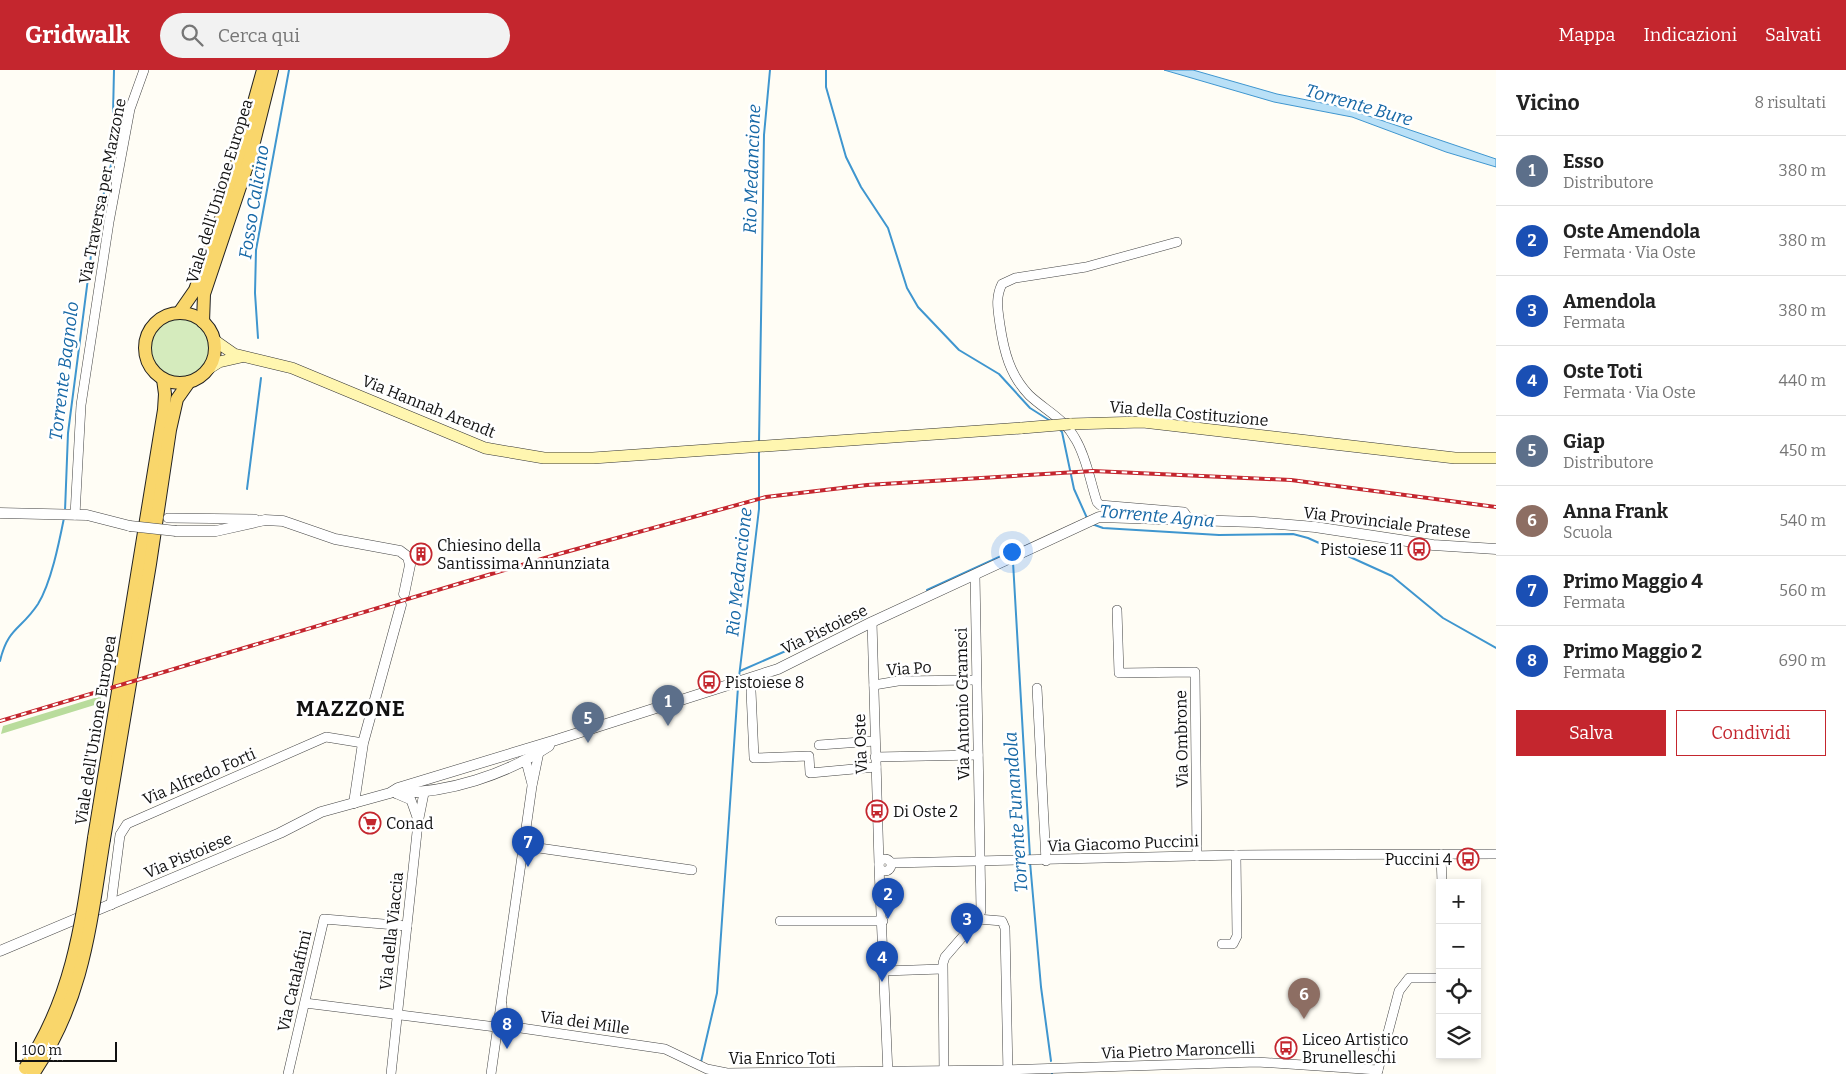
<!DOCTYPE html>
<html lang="it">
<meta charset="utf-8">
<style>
body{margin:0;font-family:Bitter,serif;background:#f2f2f2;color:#222}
.controls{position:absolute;right:15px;bottom:15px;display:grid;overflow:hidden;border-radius:0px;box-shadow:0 2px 8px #0003}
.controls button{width:45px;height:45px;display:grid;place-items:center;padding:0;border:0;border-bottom:1px solid #e0e0e0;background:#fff;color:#222;font:25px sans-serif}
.scale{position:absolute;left:15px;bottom:12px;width:102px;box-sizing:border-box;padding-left:5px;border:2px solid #111;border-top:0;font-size:14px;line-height:18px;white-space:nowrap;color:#111;-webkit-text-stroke:4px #fff;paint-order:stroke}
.you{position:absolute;left:1011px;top:481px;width:18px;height:18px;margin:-12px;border:4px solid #fff;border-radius:50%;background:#1a73e8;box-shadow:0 0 0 8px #1a73e833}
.badge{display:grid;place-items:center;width:32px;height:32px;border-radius:50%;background:#c4262e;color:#fff;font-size:16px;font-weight:700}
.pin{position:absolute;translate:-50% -41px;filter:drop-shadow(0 1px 2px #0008)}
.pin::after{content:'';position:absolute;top:26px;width:18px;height:15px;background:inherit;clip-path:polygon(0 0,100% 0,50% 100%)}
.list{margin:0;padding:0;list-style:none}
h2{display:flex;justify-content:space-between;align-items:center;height:65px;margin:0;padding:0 20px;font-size:21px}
h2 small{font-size:16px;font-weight:400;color:#767676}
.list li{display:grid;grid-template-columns:32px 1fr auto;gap:15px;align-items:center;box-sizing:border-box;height:70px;padding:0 20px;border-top:1px solid #e0e0e0}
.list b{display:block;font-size:19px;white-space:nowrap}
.list p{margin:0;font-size:16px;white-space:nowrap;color:#767676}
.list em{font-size:16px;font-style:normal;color:#767676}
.actions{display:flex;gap:10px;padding:15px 20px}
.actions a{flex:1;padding:11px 0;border:1px solid #c4262e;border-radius:0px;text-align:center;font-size:18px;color:#c4262e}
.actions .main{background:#c4262e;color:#fff}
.icon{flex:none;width:28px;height:28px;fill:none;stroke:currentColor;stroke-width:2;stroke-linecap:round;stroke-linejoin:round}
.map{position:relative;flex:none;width:1496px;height:1004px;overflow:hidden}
header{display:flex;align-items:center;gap:30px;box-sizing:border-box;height:70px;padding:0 25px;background:#c4262e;color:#fff}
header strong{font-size:24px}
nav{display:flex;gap:28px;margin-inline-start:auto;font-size:18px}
.search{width:350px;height:45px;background:#f2f2f2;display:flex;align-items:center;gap:12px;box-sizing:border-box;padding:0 18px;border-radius:28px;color:#767676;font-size:19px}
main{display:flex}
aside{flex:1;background:#fff}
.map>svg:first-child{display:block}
.green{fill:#d5ebbd}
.forest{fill:#b9dc9c}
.water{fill:#b9e0f7;stroke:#3f96cf}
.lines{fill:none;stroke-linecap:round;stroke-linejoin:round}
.stream{stroke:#3f96cf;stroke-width:2}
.minor-casing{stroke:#444;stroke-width:10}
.tertiary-casing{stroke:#444;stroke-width:11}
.secondary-casing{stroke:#333;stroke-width:12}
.primary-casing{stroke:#222;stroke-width:14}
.minor{stroke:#fff;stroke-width:9}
.tertiary{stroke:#fff;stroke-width:10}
.secondary{stroke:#fff6b0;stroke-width:11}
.primary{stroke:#f9d66b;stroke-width:12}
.rail-casing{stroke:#c4262e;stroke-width:4}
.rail{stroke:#fff;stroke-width:2;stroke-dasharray:5.5;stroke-linecap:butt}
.tertiary-bridge-casing{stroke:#444;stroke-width:11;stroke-linecap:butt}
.secondary-bridge-casing{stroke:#333;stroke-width:12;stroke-linecap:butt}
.primary-bridge-casing{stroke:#222;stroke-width:14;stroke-linecap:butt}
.tertiary-bridge{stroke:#fff;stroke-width:10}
.secondary-bridge{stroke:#fff6b0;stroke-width:11}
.primary-bridge{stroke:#f9d66b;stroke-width:12}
.labels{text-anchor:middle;stroke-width:5;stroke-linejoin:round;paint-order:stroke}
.street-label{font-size:16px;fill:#111;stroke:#fff}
.poi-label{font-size:16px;fill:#111;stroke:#fff;text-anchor:start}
.water-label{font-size:18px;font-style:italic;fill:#1768a6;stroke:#fff}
.district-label{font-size:21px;font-weight:bold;letter-spacing:1px;fill:#111;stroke:#fff}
</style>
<header>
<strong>Gridwalk</strong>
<div class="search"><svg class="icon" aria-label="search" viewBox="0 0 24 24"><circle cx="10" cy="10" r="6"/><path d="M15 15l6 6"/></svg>Cerca qui</div>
<nav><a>Mappa</a><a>Indicazioni</a><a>Salvati</a></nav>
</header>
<main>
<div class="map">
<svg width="1496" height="1004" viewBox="0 0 1496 1004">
<rect width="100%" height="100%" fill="#fffdf5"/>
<circle class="green" cx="179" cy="279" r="30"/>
<polygon class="forest" points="101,626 101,633 1,664 3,656"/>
<polygon class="water" points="1164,0 1193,0 1277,24 1342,37 1496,89 1496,97 1446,82 1352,47 1274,32"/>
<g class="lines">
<g class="stream">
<polyline points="826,0 826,17 846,87 861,117 888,158 907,218 918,237 959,280 999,304 1030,338 1052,352"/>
<polyline points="258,268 255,223 256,180 289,0"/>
<polyline points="1059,359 1062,362 1074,419 1087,448"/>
<polyline points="759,373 764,65 770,0"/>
<polyline points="247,419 261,308"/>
<polyline points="65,441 68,363 94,162 112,91 114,0"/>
<polyline points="1092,454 1103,458 1219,465 1293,464 1308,468 1392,506 1443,548 1496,578"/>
<polyline points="1013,492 1030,787"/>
<polyline points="927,520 1010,482 1012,483"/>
<path d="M0,591C8,557 21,560 38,534C51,513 59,473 64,448"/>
<polyline points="740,601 866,546"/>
<polyline points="739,607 759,439 759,381"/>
<polyline points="1030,792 1041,917 1051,991"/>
<polyline points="701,992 717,923 738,617"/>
<polyline points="1052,1003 1052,1004"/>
</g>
<g class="minor-casing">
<g id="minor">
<path d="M1177,172L1086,197L1015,208L1002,214C995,228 998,240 1000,255C1004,282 1010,305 1029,325C1046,341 1064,348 1076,370C1087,389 1090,411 1097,432L1100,435L1184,442L1190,451"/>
<polyline points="75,445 81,335 109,152 130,39 144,0"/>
<polyline points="168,448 255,449"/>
<polyline points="1117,540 1119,603 1195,602 1197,786"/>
<polyline points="872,552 879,794"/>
<polyline points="874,615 898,611 976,610"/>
<polyline points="1037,618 1046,791"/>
<polyline points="751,621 754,688 809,686 810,703 876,697"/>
<polyline points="819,675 875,671"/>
<polyline points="875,687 978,685"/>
<polyline points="522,691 527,695 532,714"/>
<polyline points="397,724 411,730 418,750"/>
<polyline points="525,776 692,800"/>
<polyline points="1441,784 1442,813"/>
<circle cx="885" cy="795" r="6"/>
<polyline points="892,793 1236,785 1496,784"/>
<polyline points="879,797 888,1004"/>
<polyline points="111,835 120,765 127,754 326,667 363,673"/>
<polyline points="978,849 1002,851 1005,858 1008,1004"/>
<polyline points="780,851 883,851"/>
<polyline points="1222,874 1233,874 1237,866 1236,785"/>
<polyline points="884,901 942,899"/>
<polyline points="305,933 496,957"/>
<polyline points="502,934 503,952 507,956 665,979 707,999 727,1003 1004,1000 1257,992 1378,1000"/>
<polyline points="288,1004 324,849 407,856"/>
<polyline points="391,1004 418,753 424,723"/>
<polyline points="491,1004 532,716 539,682"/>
<polyline points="944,1004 943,893 945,887 978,849 981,841 975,505"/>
<polyline points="1377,1004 1399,921 1409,908 1440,908"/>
</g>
</g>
<g class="tertiary-casing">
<g id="tertiary">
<polyline points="0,443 87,445 130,456"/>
<polyline points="176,461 216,461 265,450 283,451 335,469 400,481 408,487 410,495 404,524"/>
<path d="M396,723C448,723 505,705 549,676"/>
<polyline points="354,733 363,673 401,535"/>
<polyline points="0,881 280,763 321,742 390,723 398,718 556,670 778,599 872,552 1099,447 1254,452 1315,457 1433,475 1496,479"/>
</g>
</g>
<g class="secondary-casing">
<g id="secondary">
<polyline points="214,270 234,284 292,298 485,378 544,388 593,388 1022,358"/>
<polyline points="208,299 219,292 241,287"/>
<polyline points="1070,354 1143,352 1455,388 1496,388"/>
</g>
</g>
<g class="primary-casing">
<g id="primary">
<circle cx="180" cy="278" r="35"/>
<polyline points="179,243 195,220 223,143 263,0"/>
<polyline points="203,252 204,224 251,84 272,0"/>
<polyline points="94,768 164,340 165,324 163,309"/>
<polyline points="104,769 150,494 170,360 177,329 189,312"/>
</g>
</g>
<use href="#minor" class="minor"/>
<use href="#tertiary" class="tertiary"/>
<use href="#secondary" class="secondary"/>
<use href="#primary" class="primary"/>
<g class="rail-casing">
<polyline id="rail" points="0,651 555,485 766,427 867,415 1093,401 1291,410 1496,437"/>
</g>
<use href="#rail" class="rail"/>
<g class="tertiary-bridge-casing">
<polyline id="tertiary-bridge" points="130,456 176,461"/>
</g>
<g class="secondary-bridge-casing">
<polyline id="secondary-bridge" points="1022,358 1070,354"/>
</g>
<g class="primary-bridge-casing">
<g id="primary-bridge">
<path d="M25,998C73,927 82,851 94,768"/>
<path d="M33,1004C84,929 90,856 104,769"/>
</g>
</g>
<use href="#tertiary-bridge" class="tertiary-bridge"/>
<use href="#secondary-bridge" class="secondary-bridge"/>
<use href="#primary-bridge" class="primary-bridge"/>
</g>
<defs>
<g id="bus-ring" transform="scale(1.125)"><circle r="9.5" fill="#fff" stroke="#c4262e" stroke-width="1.5"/><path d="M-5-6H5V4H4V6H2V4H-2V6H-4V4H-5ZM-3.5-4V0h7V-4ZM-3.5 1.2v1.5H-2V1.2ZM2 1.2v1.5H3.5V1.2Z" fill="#c4262e"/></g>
<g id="building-ring" transform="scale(1.125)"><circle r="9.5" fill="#fff" stroke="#c4262e" stroke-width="1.5"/><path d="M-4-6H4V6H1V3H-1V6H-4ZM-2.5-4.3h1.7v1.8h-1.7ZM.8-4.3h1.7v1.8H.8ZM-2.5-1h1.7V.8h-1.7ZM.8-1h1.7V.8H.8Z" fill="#c4262e"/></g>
<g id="supermarket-ring" transform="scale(1.125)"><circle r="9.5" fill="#fff" stroke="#c4262e" stroke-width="1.5"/><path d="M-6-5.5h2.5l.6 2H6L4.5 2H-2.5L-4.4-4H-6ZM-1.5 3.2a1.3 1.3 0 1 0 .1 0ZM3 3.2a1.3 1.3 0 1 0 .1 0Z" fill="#c4262e"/></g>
</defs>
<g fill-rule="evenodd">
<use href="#bus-ring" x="1419" y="479"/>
<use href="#building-ring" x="421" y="484"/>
<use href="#bus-ring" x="709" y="612"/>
<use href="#bus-ring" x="877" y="741"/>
<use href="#supermarket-ring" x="370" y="753"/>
<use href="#bus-ring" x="1468" y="789"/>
<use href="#bus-ring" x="1286" y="978"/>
</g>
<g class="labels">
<g class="street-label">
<text transform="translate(102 121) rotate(-79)" y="6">Via Traversa per Mazzone</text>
<text transform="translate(219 121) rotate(-73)" y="6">Viale dell'Unione Europea</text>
<text transform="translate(429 336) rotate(22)" y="6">Via Hannah Arendt</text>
<text transform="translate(1189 343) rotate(5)" y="6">Via della Costituzione</text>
<text transform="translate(1387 452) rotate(7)" y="6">Via Provinciale Pratese</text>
<text transform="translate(824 559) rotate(-26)" y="6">Via Pistoiese</text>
<text transform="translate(909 598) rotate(-4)" y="6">Via Po</text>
<text transform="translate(962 634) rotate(-91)" y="6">Via Antonio Gramsci</text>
<text transform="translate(95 660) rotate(-81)" y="6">Viale dell'Unione Europea</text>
<text transform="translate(1181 669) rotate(-91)" y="6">Via Ombrone</text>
<text transform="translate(860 674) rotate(-92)" y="6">Via Oste</text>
<text transform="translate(199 706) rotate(-23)" y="6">Via Alfredo Forti</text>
<text transform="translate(1123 773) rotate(-2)" y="6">Via Giacomo Puccini</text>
<text transform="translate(188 785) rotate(-23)" y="6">Via Pistoiese</text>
<text transform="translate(391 861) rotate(-84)" y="6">Via della Viaccia</text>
<text transform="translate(294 911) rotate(-77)" y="6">Via Catalafimi</text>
<text transform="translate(585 952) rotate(8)" y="6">Via dei Mille</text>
<text transform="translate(1178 980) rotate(-2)" y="6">Via Pietro Maroncelli</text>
<text x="782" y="994">Via Enrico Toti</text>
</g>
<g class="poi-label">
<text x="437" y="481">Chiesino della<tspan x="437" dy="18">Santissima Annunziata</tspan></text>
<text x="1403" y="485" text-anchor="end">Pistoiese 11</text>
<text x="725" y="618">Pistoiese 8</text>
<text x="893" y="747">Di Oste 2</text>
<text x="386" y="759">Conad</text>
<text x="1452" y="795" text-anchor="end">Puccini 4</text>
<text x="1302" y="975">Liceo Artistico<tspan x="1302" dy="18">Brunelleschi</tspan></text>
</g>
<g class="water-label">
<text transform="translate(1359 35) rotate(16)" y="6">Torrente Bure</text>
<text transform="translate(752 99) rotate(-88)" y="6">Rio Medancione</text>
<text transform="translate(254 132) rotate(-81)" y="6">Fosso Calicino</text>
<text transform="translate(64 301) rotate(-83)" y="6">Torrente Bagnolo</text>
<text transform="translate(1157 446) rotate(5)" y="6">Torrente Agna</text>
<text transform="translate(739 502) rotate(-84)" y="6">Rio Medancione</text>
<text transform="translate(1016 742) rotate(-94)" y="6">Torrente Funandola</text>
</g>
<g class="district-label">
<text x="351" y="646">MAZZONE</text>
</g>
</g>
</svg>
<div class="controls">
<button>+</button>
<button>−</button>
<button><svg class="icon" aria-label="locate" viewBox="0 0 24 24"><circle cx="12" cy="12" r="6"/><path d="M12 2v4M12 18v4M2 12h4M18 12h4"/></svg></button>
<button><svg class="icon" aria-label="layers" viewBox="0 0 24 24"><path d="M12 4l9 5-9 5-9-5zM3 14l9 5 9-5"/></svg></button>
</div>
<div class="scale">100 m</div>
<div class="you"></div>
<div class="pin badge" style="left:668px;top:656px;background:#5c6f8a">1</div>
<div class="pin badge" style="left:888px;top:849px;background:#1a4fb4">2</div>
<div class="pin badge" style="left:967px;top:874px;background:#1a4fb4">3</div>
<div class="pin badge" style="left:882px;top:912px;background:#1a4fb4">4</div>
<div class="pin badge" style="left:588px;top:673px;background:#5c6f8a">5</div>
<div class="pin badge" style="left:1304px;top:949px;background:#8d6e63">6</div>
<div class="pin badge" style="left:528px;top:797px;background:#1a4fb4">7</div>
<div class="pin badge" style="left:507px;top:979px;background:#1a4fb4">8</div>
</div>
<aside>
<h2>Vicino<small>8 risultati</small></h2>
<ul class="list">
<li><span class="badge" style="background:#5c6f8a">1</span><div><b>Esso</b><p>Distributore</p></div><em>380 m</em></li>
<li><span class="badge" style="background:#1a4fb4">2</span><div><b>Oste Amendola</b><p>Fermata · Via Oste</p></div><em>380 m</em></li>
<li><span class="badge" style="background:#1a4fb4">3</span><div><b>Amendola</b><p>Fermata</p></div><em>380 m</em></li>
<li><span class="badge" style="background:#1a4fb4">4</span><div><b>Oste Toti</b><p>Fermata · Via Oste</p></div><em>440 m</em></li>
<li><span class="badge" style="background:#5c6f8a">5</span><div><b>Giap</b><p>Distributore</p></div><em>450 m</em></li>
<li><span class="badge" style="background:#8d6e63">6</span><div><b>Anna Frank</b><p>Scuola</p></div><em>540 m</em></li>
<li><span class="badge" style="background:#1a4fb4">7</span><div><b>Primo Maggio 4</b><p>Fermata</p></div><em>560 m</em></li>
<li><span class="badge" style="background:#1a4fb4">8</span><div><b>Primo Maggio 2</b><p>Fermata</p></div><em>690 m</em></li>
</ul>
<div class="actions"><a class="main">Salva</a><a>Condividi</a></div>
</aside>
</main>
